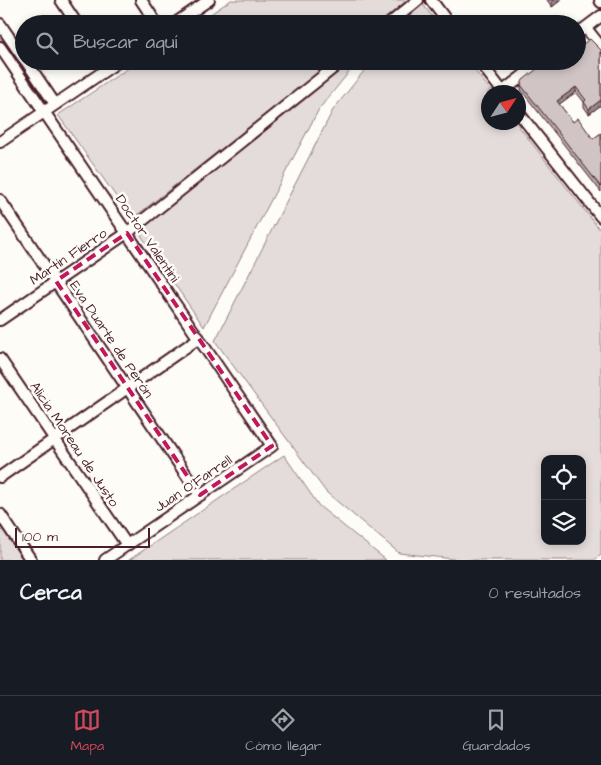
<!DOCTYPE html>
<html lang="es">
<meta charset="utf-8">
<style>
body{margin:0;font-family:"Architects Daughter",sans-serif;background:#242831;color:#f1f3f6}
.controls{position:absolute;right:15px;bottom:15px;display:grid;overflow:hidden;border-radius:10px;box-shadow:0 2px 8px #0003}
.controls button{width:45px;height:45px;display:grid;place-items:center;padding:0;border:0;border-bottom:1px solid #363941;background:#171b24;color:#f1f3f6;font:25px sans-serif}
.compass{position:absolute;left:481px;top:85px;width:45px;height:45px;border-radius:50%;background:#171b24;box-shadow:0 2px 8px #0003;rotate:54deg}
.scale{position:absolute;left:15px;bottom:12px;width:135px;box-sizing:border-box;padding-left:5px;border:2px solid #4a1f2b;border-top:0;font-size:14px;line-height:18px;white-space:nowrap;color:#4a1f2b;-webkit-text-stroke:4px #fdfcf7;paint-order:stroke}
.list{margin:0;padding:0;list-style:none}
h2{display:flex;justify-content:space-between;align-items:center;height:65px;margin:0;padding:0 20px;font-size:21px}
h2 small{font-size:16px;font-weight:400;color:#9ea1a6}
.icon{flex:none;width:28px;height:28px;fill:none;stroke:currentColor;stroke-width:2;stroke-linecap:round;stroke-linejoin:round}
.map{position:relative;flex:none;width:601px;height:560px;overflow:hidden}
.search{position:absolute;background:#171b24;box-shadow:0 2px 8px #0003;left:15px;right:15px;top:15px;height:55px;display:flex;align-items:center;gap:12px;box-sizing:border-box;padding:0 18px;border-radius:28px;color:#9ea1a6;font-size:19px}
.sheet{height:135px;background:#171b24}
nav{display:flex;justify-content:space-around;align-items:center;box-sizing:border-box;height:70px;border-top:1px solid #363941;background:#171b24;font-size:14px;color:#9ea1a6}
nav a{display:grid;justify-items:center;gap:2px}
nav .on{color:#d1495b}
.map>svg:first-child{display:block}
.green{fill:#e3dcda;stroke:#967e82;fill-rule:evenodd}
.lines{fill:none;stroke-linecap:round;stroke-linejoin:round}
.minor-casing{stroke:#4a1f2b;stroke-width:14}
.minor{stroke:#fdfcf7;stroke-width:10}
.wall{fill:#b3a9a9;stroke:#4a1f2b}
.shaded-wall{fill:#928a89;stroke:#4a1f2b}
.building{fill:#d0c5c4;stroke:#4a1f2b}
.marked{fill:none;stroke:#c2185b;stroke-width:4;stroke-dasharray:10 6;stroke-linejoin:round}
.labels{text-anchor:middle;stroke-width:5;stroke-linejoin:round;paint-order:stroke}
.street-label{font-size:14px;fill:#4a1f2b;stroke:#fdfcf7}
</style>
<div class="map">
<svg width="601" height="560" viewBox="0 0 601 560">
<rect width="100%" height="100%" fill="#fdfcf7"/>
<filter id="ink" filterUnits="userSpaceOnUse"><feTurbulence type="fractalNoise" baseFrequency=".02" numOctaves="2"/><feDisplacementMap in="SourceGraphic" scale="10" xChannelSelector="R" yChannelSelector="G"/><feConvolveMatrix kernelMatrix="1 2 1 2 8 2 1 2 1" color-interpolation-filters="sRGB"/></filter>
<g filter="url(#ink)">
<g class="green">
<polygon points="231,0 411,0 381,24 196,24"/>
<polygon points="422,3 438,24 402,24"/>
<polygon points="0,32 45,97 44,101 0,38"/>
<polygon points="139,61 333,61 132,219 58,115"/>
<polygon points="349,61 358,61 319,109 204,327 138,231"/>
<path d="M372,61H467L492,92H488V122L516,123L601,231V555L594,560H463L399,553L326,492L215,341L333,110ZM545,459H582V541H545Z"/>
<polygon points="284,455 319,506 386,560 129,560"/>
<polygon points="0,526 23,560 0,560"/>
</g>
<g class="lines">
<g class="minor-casing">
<g id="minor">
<polyline points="61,0 77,24"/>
<polyline points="141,0 157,24"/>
<polyline points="431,0 449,24"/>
<polyline points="600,0 601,2"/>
<polyline points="0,24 24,59"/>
<polyline points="174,24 209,0"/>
<polyline points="389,24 418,0"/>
<polyline points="586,28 601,47"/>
<polyline points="577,34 601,16"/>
<polyline points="0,47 272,446 105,560"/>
<polyline points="26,61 55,104"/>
<polyline points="479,61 503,92"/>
<polyline points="502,92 542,61"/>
<polyline points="518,112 601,217"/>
<polyline points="0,142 119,61"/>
<polyline points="0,200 200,495"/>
<polyline points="0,320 127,233 342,61"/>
<polyline points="0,359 127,545"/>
<polyline points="0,477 199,338"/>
<polyline points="0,514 31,560"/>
</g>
</g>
<use href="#minor" class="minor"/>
</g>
<g class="wall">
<polygon points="547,0 561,0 552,7"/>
<polygon points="601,50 601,105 589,114 584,107 584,102 576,92 559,104 573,122 593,139 601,133 601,192 521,90 521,85"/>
</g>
<g class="shaded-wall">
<polygon points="553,0 561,0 552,7 552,1"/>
<polygon points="576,87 576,92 557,106 557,101"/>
<polygon points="601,100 601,105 589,114 589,109"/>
</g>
<polygon class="building" points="590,39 601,50 601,100 589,109 584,102 586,100 576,87 557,101 573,122 578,118 593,139 601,133 601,187 521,85 523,80 547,61 577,61 577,48"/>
</g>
<path class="marked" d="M127,233L272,446L200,495L56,281Z"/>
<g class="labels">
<g class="street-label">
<text transform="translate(148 238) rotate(56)" y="5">Doctor Valentini</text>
<text transform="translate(68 256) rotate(-34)" y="5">Martín Fierro</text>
<text transform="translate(112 339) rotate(56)" y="5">Eva Duarte de Perón</text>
<text transform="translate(75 444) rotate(56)" y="5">Alicia Moreau de Justo</text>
<text transform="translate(193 483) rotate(-34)" y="5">Juan O'Farrell</text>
</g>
</g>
</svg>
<div class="controls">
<button><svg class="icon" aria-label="locate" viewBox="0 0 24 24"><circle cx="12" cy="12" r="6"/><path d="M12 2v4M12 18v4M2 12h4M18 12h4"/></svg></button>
<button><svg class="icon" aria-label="layers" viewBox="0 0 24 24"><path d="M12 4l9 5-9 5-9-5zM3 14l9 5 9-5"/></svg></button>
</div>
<svg class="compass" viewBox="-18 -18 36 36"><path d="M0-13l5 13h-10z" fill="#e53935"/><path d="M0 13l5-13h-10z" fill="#9ea1a6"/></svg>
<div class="scale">100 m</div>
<div class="search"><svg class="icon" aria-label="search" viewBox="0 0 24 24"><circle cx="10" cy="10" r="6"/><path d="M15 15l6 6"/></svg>Buscar aquí</div>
</div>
<section class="sheet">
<h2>Cerca<small>0 resultados</small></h2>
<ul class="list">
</ul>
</section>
<nav>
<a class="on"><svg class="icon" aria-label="map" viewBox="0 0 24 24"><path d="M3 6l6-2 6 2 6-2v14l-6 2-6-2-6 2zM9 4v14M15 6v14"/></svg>Mapa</a>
<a><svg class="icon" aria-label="directions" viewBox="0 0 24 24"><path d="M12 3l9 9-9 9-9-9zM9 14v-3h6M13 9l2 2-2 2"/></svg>Cómo llegar</a>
<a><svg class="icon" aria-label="saved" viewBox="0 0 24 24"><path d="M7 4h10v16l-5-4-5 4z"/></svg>Guardados</a>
</nav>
